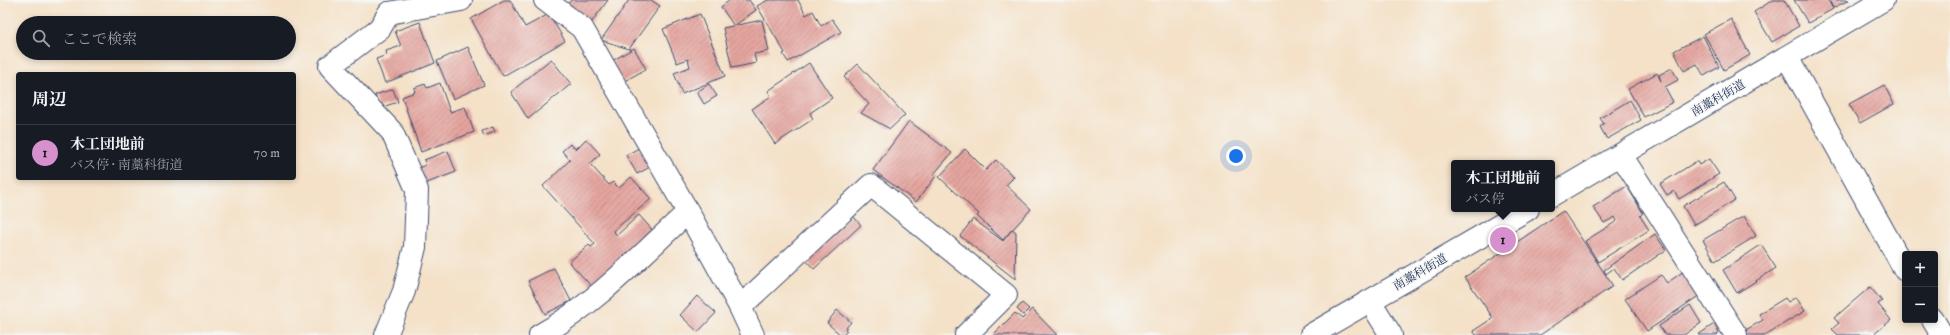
<!DOCTYPE html>
<html lang="ja">
<meta charset="utf-8">
<style>
body{margin:0;font-family:"IM FELL DW Pica","Noto Serif JP",serif;background:#242831;color:#f1f3f6}
.controls{position:absolute;right:12px;bottom:12px;display:grid;overflow:hidden;border-radius:4px;box-shadow:0 2px 6px #0003}
.controls button{width:36px;height:36px;display:grid;place-items:center;padding:0;border:0;border-bottom:1px solid #363941;background:#171b24;color:#f1f3f6;font:20px sans-serif}
.you{position:absolute;left:1236px;top:156px;width:14px;height:14px;margin:-10px;border:3px solid #fff;border-radius:50%;background:#1a73e8;box-shadow:0 0 0 6px #1a73e833}
.badge{display:grid;place-items:center;width:26px;height:26px;border-radius:50%;background:#d690ce;color:#111;font-size:13px;font-weight:700}
.pin{position:absolute;translate:-50% -50%;border:2px solid #fff;box-shadow:0 1px 4px #0006}
.popup{position:absolute;left:1451px;top:160px;width:104px;height:52px;box-sizing:border-box;display:grid;place-content:center;border-radius:4px;background:#171b24;filter:drop-shadow(0 1px 3px #0005);font-size:13px;white-space:nowrap;color:#9ea1a6}
.popup b{font-size:15px;color:#f1f3f6}
.popup::after{content:'';position:absolute;left:50%;top:100%;margin-left:-8px;border:8px solid transparent;border-top-color:#171b24}
.list{margin:0;padding:0;list-style:none}
h2{display:flex;justify-content:space-between;align-items:center;height:52px;margin:0;padding:0 16px;font-size:17px}
h2 small{font-size:13px;font-weight:400;color:#9ea1a6}
.list li{display:grid;grid-template-columns:26px 1fr auto;gap:12px;align-items:center;box-sizing:border-box;height:56px;padding:0 16px;border-top:1px solid #363941}
.list b{display:block;font-size:15px;white-space:nowrap}
.list p{margin:0;font-size:13px;white-space:nowrap;color:#9ea1a6}
.list em{font-size:13px;font-style:normal;color:#9ea1a6}
.icon{flex:none;width:22px;height:22px;fill:none;stroke:currentColor;stroke-width:2;stroke-linecap:round;stroke-linejoin:round}
.map{position:relative;flex:none;width:1950px;height:335px;overflow:hidden}
.search{position:absolute;background:#171b24;box-shadow:0 2px 6px #0003;left:16px;top:16px;width:280px;height:44px;display:flex;align-items:center;gap:10px;box-sizing:border-box;padding:0 14px;border-radius:22px;color:#9ea1a6;font-size:15px}
.panel{position:absolute;background:#171b24;box-shadow:0 2px 6px #0003;left:16px;top:72px;width:280px;height:108px;border-radius:4px}
.map>svg:first-child{display:block}
.building{fill:url(#building-hatch)}
.lines{fill:none;stroke-linecap:round;stroke-linejoin:round}
.street-casing{stroke:#3c4a6e;stroke-width:24}
.secondary-casing{stroke:#3c4a6e;stroke-width:24}
.street{stroke:#fff;stroke-width:22}
.secondary{stroke:#fff;stroke-width:22}
.labels{text-anchor:middle;stroke-width:3;stroke-linejoin:round;paint-order:stroke}
.street-label{font-size:12px;fill:#1b2f5e;stroke:#f6f6f2}
</style>
<div class="map">
<svg width="1950" height="335" viewBox="0 0 1950 335">
<defs>
<pattern id="building-hatch" width="6" height="6" patternUnits="userSpaceOnUse"><rect width="6" height="6" fill="#e5a59f"/><path d="M-1 1l2-2M0 6l6-6M5 7l2-2" fill="none" stroke="#b98785"/></pattern>
</defs>
<rect width="100%" height="100%" fill="#f6f6f2"/>
<filter id="ink" filterUnits="userSpaceOnUse"><feTurbulence type="fractalNoise" baseFrequency=".025" numOctaves="2"/><feDisplacementMap in="SourceGraphic" scale="8" xChannelSelector="R" yChannelSelector="G"/><feConvolveMatrix kernelMatrix="1 2 1 2 8 2 1 2 1" color-interpolation-filters="sRGB"/></filter>
<filter id="wash" filterUnits="userSpaceOnUse"><feTurbulence type="fractalNoise" baseFrequency=".012" numOctaves="4" result="noise"/><feDisplacementMap in="SourceGraphic" scale="16" xChannelSelector="R" yChannelSelector="G"/><feGaussianBlur stdDeviation="0.9" result="paint"/><feColorMatrix in="noise" values="0 0 0 0 0 0 0 0 0 0 0 0 0 0 0 0 0 1.4 0 .05"/><feComposite in="paint" operator="in"/></filter>
<g filter="url(#wash)">
<rect width="100%" height="100%" fill="#f4e1c7"/>
<g id="blocks">
<g class="building">
<polygon points="504,0 510,0 525,27 549,14 565,41 503,76 471,19"/>
<polygon points="571,0 608,0 591,23 568,4"/>
<polygon points="629,0 651,0 660,6 629,49 601,40"/>
<polygon points="730,0 749,0 756,10 734,26 721,7"/>
<polygon points="768,0 798,0 806,15 813,11 821,26 832,19 841,32 788,62 783,54 785,53 757,6"/>
<polygon points="1773,0 1784,0 1799,26 1772,42 1754,12"/>
<polygon points="1794,0 1828,0 1833,9 1808,23"/>
<polygon points="1829,0 1849,0 1833,8"/>
<polygon points="700,14 725,76 682,94 674,73 690,67 688,59 677,63 663,29"/>
<polygon points="1731,19 1750,55 1724,70 1704,34"/>
<polygon points="762,20 769,51 754,54 756,63 732,68 723,28"/>
<polygon points="420,22 435,63 385,83 376,59 387,55 386,51 401,46 395,31"/>
<polygon points="1703,36 1719,67 1704,76 1697,64 1684,71 1674,51"/>
<polygon points="468,47 484,85 453,99 437,61"/>
<polygon points="634,48 646,69 623,82 612,61"/>
<polygon points="551,59 571,84 528,119 511,92"/>
<polygon points="809,63 832,98 810,113 813,119 775,144 752,109 771,96 768,91"/>
<polygon points="858,64 905,115 890,129 861,113 869,104 844,77"/>
<polygon points="1672,68 1678,80 1665,87 1673,102 1644,117 1628,89 1657,73 1661,81 1659,75"/>
<polygon points="440,83 450,112 465,107 474,132 421,152 402,97 415,92 414,88 425,84 427,88"/>
<polygon points="709,84 717,96 704,104 697,92"/>
<polygon points="1884,85 1894,104 1860,123 1849,104"/>
<polygon points="393,89 398,102 379,108 375,95"/>
<polygon points="1630,100 1641,120 1607,139 1600,127 1604,124 1600,118"/>
<polygon points="909,121 952,153 933,175 936,176 916,202 873,170"/>
<polygon points="493,127 495,132 484,136 482,131"/>
<polygon points="586,139 600,154 590,164 609,185 613,182 619,188 631,177 651,199 613,231 617,235 639,215 655,233 594,289 569,262 589,245 591,247 595,244 543,186 570,160 562,151 570,144 576,149"/>
<polygon points="639,148 650,167 637,174 626,155"/>
<polygon points="965,149 986,170 996,160 1014,177 1006,185 1031,209 1003,240 977,216 979,214 939,177"/>
<polygon points="448,151 456,172 424,184 418,168 426,165 424,160"/>
<polygon points="1709,159 1719,174 1679,199 1674,191 1667,195 1660,184 1697,161 1699,165"/>
<polygon points="1724,182 1735,200 1694,225 1683,206"/>
<polygon points="1627,186 1643,213 1640,216 1649,230 1598,262 1585,241 1617,221 1615,217 1604,223 1593,207"/>
<polygon points="1563,211 1613,286 1540,335 1476,335 1473,331 1493,318 1465,277"/>
<polygon points="852,215 861,225 814,269 804,258"/>
<polygon points="1744,216 1756,236 1715,261 1703,240"/>
<polygon points="973,219 1003,241 1012,229 1016,232 1015,279 960,236"/>
<polygon points="1655,234 1666,250 1622,280 1614,268 1606,274 1604,270"/>
<polygon points="1761,245 1776,268 1737,293 1723,270"/>
<polygon points="554,268 571,301 545,314 528,281"/>
<polygon points="1684,271 1700,295 1647,331 1625,299 1661,275 1667,283"/>
<polygon points="1870,287 1882,301 1878,304 1891,320 1873,335 1838,335 1832,329 1839,323 1834,318"/>
<polygon points="697,296 716,313 698,332 680,315"/>
<polygon points="1796,297 1805,311 1765,335 1746,335 1744,331 1763,320 1759,314 1785,298 1788,302"/>
<polygon points="1022,303 1029,309 1023,315 1017,309"/>
<polygon points="1690,305 1701,323 1684,335 1665,335 1659,326"/>
<polygon points="1032,309 1057,335 993,335 1015,313 1022,319"/>
<polygon points="837,310 851,322 845,329 847,331 843,335 841,335 827,323"/>
<polygon points="1714,324 1719,333 1717,335 1698,335"/>
</g>
</g>
</g>
<g filter="url(#ink)">
<use href="#blocks" fill-opacity="0" stroke="#3c4a6e" stroke-width="1"/>
<g class="lines">
<g class="street-casing">
<g id="street">
<polyline points="545,0 582,28 688,212 740,307 753,335"/>
<polyline points="389,13 461,0"/>
<polyline points="1787,57 1905,270"/>
<polyline points="1621,155 1736,335"/>
<polyline points="1370,301 1391,335"/>
<polyline points="740,307 871,185 1006,295 966,335"/>
<polyline points="1933,320 1942,335"/>
<polyline points="386,335 404,291 415,247 417,190 392,132 330,66 380,28 389,13"/>
<path d="M540,335C596,304 642,254 688,212"/>
</g>
</g>
<g class="secondary-casing">
<g id="secondary">
<polyline points="1552,195 1883,0"/>
<polyline points="1311,335 1528,209"/>
</g>
</g>
<use href="#street" class="street"/>
<use href="#secondary" class="secondary"/>
</g>
</g>
<g class="labels">
<g class="street-label">
<text transform="translate(1718 98) rotate(-30)" y="4">南藁科街道</text>
<text transform="translate(1420 272) rotate(-30)" y="4">南藁科街道</text>
</g>
</g>
</svg>
<div class="controls">
<button>+</button>
<button>−</button>
</div>
<div class="you"></div>
<div class="pin badge" style="left:1503px;top:240px">1</div>
<div class="popup"><b>木工団地前</b>バス停</div>
<div class="search"><svg class="icon" aria-label="search" viewBox="0 0 24 24"><circle cx="10" cy="10" r="6"/><path d="M15 15l6 6"/></svg>ここで検索</div>
<section class="panel">
<h2>周辺<small></small></h2>
<ul class="list">
<li><span class="badge">1</span><div><b>木工団地前</b><p>バス停 · 南藁科街道</p></div><em>70 m</em></li>
</ul>
</section>
</div>
